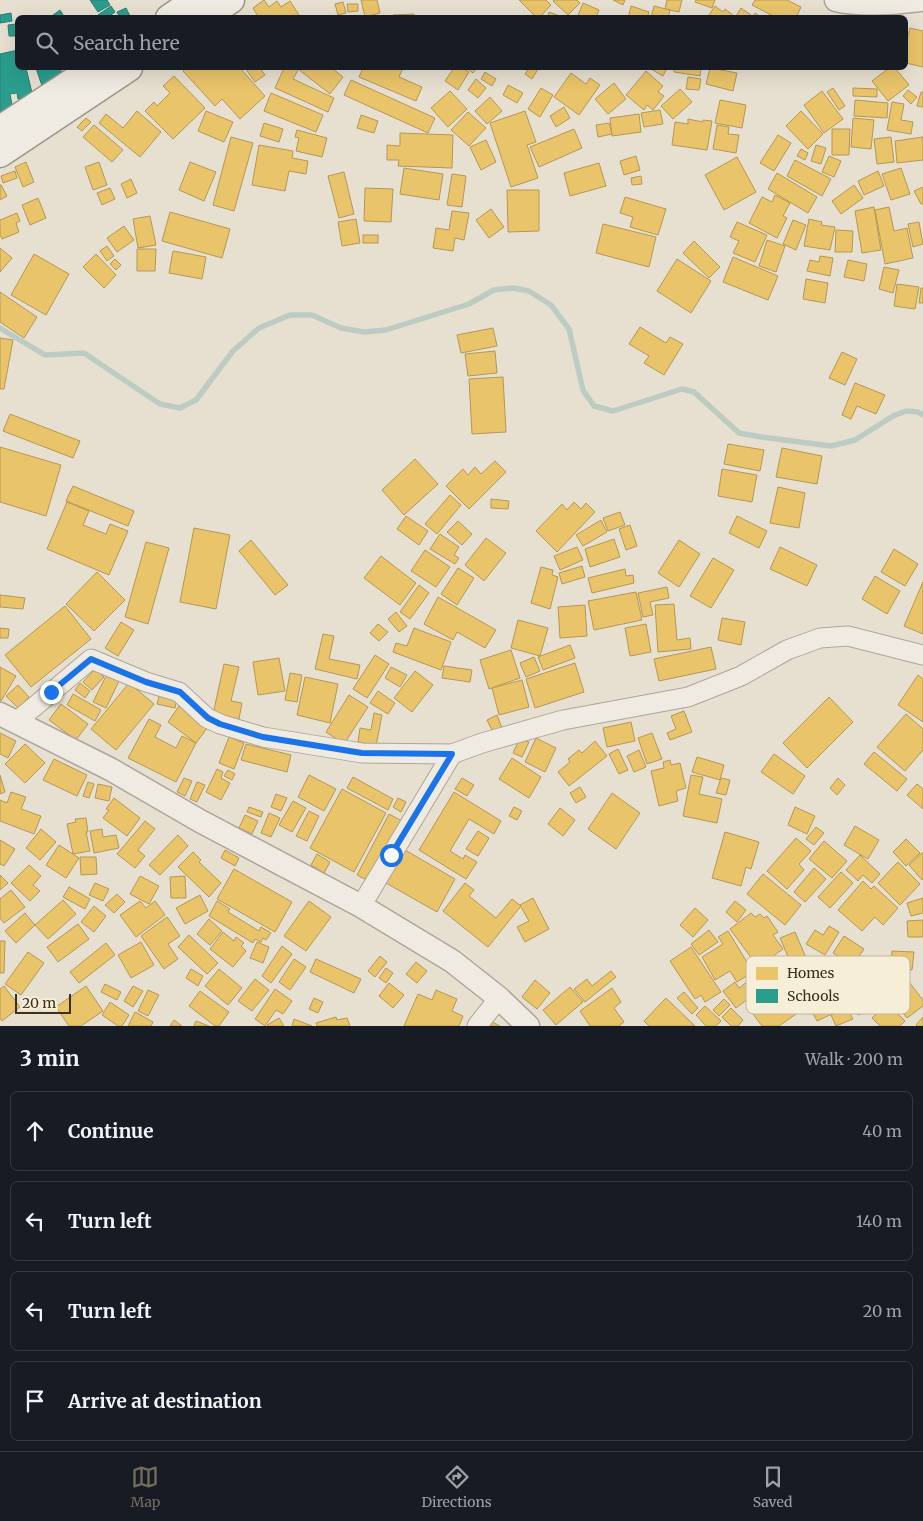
<!DOCTYPE html>
<meta charset="utf-8">
<style>
body{margin:0;font-family:Merriweather,serif;background:#242831;color:#f1f3f6}
.scale{position:absolute;left:15px;bottom:12px;width:56px;box-sizing:border-box;padding-left:5px;border:2px solid #3d2e20;border-top:0;font-size:14px;line-height:18px;white-space:nowrap;color:#3d2e20;-webkit-text-stroke:4px #f7eed8;paint-order:stroke}
.stop{position:absolute;width:15px;height:15px;margin:-11px;border:4px solid #1a73e8;border-radius:50%;background:#fff}
.stop.end{background:#1a73e8;border-color:#fff;box-shadow:0 1px 5px #0008}
.list{margin:0;padding:0;list-style:none}
h2{display:flex;justify-content:space-between;align-items:center;height:65px;margin:0;padding:0 20px;font-size:21px}
h2 small{font-size:16px;font-weight:400;color:#9ea1a6}
.list li{display:grid;grid-template-columns:32px 1fr auto;gap:15px;align-items:center;box-sizing:border-box;height:80px;margin:0 10px 10px;padding:0 10px;border:1px solid #363941;border-radius:8px}
.list b{display:block;font-size:19px;white-space:nowrap}
.list em{font-size:16px;font-style:normal;color:#9ea1a6}
.icon{flex:none;width:28px;height:28px;fill:none;stroke:currentColor;stroke-width:2;stroke-linecap:round;stroke-linejoin:round}
.map{position:relative;flex:none;width:923px;height:1026px;overflow:hidden}
.search{position:absolute;background:#171b24;box-shadow:0 5px 20px #0002;left:15px;right:15px;top:15px;height:55px;display:flex;align-items:center;gap:12px;box-sizing:border-box;padding:0 18px;border-radius:8px;color:#9ea1a6;font-size:19px}
.sheet{height:425px;background:#171b24}
nav{display:flex;justify-content:space-around;align-items:center;box-sizing:border-box;height:70px;border-top:1px solid #363941;background:#171b24;font-size:14px;color:#9ea1a6}
nav a{display:grid;justify-items:center;gap:2px}
nav .on{color:#786c5e}
.map>svg:first-child{display:block}
.homes{fill:#e9c46a;stroke:#b59754}
.schools{fill:#2a9d8f;stroke:#307c6e}
.lines{fill:none;stroke-linecap:round;stroke-linejoin:round}
.stream{stroke:#bcccc2;stroke-width:5.5}
.minor-casing{stroke:#ada599;stroke-width:21}
.tertiary-casing{stroke:#ada599;stroke-width:25}
.secondary-casing{stroke:#9c958a;stroke-width:29}
.minor{stroke:#efebe3;stroke-width:19}
.tertiary{stroke:#efebe3;stroke-width:22}
.secondary{stroke:#efebe3;stroke-width:26}
.route{stroke:#1a73e8;stroke-width:6}
.key{fill:#f7eed8;stroke:#bfb4a1;stroke-width:1}
.key-label{font-size:14px;fill:#3d2e20}
</style>
<div class="map">
<svg width="923" height="1026" viewBox="0 0 923 1026">
<rect width="100%" height="100%" fill="#e7e0d1"/>
<g class="homes">
<polygon points="264,0 269,7 277,1 281,7 290,1 301,18 259,18 253,8"/>
<polygon points="361,0 377,0 380,13 365,17"/>
<polygon points="519,0 546,0 551,5 539,18 537,18"/>
<polygon points="554,0 577,0 580,3 568,15 553,1"/>
<polygon points="613,0 625,0 623,5"/>
<polygon points="667,0 682,0 679,12 665,9"/>
<polygon points="696,0 715,0 712,8 695,2"/>
<polygon points="755,0 787,0 801,7 796,18 777,18 752,5"/>
<polygon points="343,2 346,13 338,15 335,4"/>
<polygon points="583,3 599,10 596,18 577,18"/>
<polygon points="347,4 358,4 358,11 348,12"/>
<polygon points="631,6 649,12 647,18 628,18"/>
<polygon points="654,6 670,10 668,18 651,18"/>
<polygon points="715,6 723,12 725,9 734,16 733,18 712,18 709,15"/>
<polygon points="741,8 751,15 750,18 735,18"/>
<polygon points="549,12 565,18 547,18"/>
<polygon points="755,13 763,18 752,18"/>
<polygon points="414,14 414,18 394,18 393,15"/>
<polygon points="910,28 923,31 923,67 906,63 906,44"/>
<polygon points="187,68 240,68 265,96 240,119 222,99 215,106 183,71"/>
<polygon points="245,68 260,68 265,75 255,82"/>
<polygon points="284,68 292,68 298,70 293,79 334,98 328,112 275,88"/>
<polygon points="299,68 332,68 343,77 330,94 298,69"/>
<polygon points="363,68 403,68 399,77 422,87 416,101 359,77"/>
<polygon points="454,68 461,68 469,72 458,90 445,81"/>
<polygon points="466,68 477,68 473,73"/>
<polygon points="529,68 538,69 532,79 525,74"/>
<polygon points="652,68 667,68 663,76 651,69"/>
<polygon points="674,68 701,68 700,76 674,72"/>
<polygon points="710,68 737,73 733,91 706,84"/>
<polygon points="889,68 895,68 909,85 888,101 872,81"/>
<polygon points="646,71 663,86 658,92 664,96 653,110 647,105 644,110 626,95"/>
<polygon points="485,72 496,79 492,86 481,79"/>
<polygon points="571,73 586,84 590,78 600,85 579,115 554,97"/>
<polygon points="174,76 205,108 173,139 145,111 154,102 157,106 170,93 163,86"/>
<polygon points="688,77 701,79 699,90 686,89"/>
<polygon points="476,79 486,88 478,98 468,90"/>
<polygon points="351,80 435,118 428,133 344,95"/>
<polygon points="614,83 626,99 608,114 595,99"/>
<polygon points="508,85 523,93 517,103 503,95"/>
<polygon points="541,88 553,95 540,117 528,109"/>
<polygon points="833,88 845,106 839,110 827,92"/>
<polygon points="853,88 877,89 877,97 853,96"/>
<polygon points="680,89 692,102 673,119 661,106"/>
<polygon points="908,90 917,97 911,104 903,96"/>
<polygon points="450,91 467,109 448,127 431,108"/>
<polygon points="822,91 843,119 824,133 804,105"/>
<polygon points="921,92 923,92 923,107 917,106"/>
<polygon points="271,93 323,115 316,132 264,111"/>
<polygon points="490,97 502,111 487,124 475,111"/>
<polygon points="720,100 746,105 742,128 715,123"/>
<polygon points="855,100 888,103 887,118 854,116"/>
<polygon points="892,102 904,104 901,120 913,122 911,134 887,130"/>
<polygon points="564,107 570,118 556,127 550,116"/>
<polygon points="660,110 663,124 644,127 641,113"/>
<polygon points="137,111 161,132 140,157 99,123 106,114 123,128"/>
<polygon points="206,111 233,122 224,142 198,131"/>
<polygon points="525,111 536,142 527,145 538,178 511,187 490,123"/>
<polygon points="801,111 823,134 808,149 786,126"/>
<polygon points="468,112 486,128 469,146 451,130"/>
<polygon points="639,114 641,132 612,136 610,118"/>
<polygon points="361,115 378,121 374,133 357,128"/>
<polygon points="86,118 91,122 82,131 77,127"/>
<polygon points="853,118 874,120 871,149 851,147"/>
<polygon points="688,119 703,122 703,120 712,121 707,150 672,145 675,122 688,124"/>
<polygon points="264,123 283,129 279,142 260,136"/>
<polygon points="609,123 612,134 598,137 596,125"/>
<polygon points="94,125 123,150 112,162 83,137"/>
<polygon points="717,125 729,127 728,134 739,135 736,153 713,149"/>
<polygon points="574,129 582,148 539,167 530,147"/>
<polygon points="832,129 850,129 849,155 832,155"/>
<polygon points="297,130 327,138 322,157 296,151 299,138 295,137"/>
<polygon points="400,133 453,135 452,168 398,166 399,160 387,160 387,145 400,146"/>
<polygon points="778,135 791,143 774,171 760,163"/>
<polygon points="231,137 253,143 234,211 213,205"/>
<polygon points="891,137 894,162 877,164 874,139"/>
<polygon points="923,137 923,160 897,163 895,141"/>
<polygon points="486,140 496,162 481,170 470,147"/>
<polygon points="259,145 293,151 292,158 308,161 306,174 289,171 285,191 252,185"/>
<polygon points="816,145 826,148 821,164 811,161"/>
<polygon points="801,149 808,153 805,160 797,156"/>
<polygon points="636,156 640,170 624,175 620,161"/>
<polygon points="829,156 841,161 834,177 822,172"/>
<polygon points="737,157 756,192 724,210 705,175"/>
<polygon points="795,160 831,179 822,196 787,176"/>
<polygon points="26,162 34,182 23,187 15,167"/>
<polygon points="99,162 107,185 93,190 85,167"/>
<polygon points="190,162 216,172 204,201 179,190"/>
<polygon points="599,163 606,186 570,196 564,173"/>
<polygon points="404,168 443,174 439,200 400,194"/>
<polygon points="901,168 910,194 891,200 882,174"/>
<polygon points="15,171 17,178 3,183 1,176"/>
<polygon points="878,171 884,186 864,195 858,181"/>
<polygon points="344,172 354,214 339,218 328,176"/>
<polygon points="777,173 817,197 808,213 768,189"/>
<polygon points="452,174 466,176 462,207 447,205"/>
<polygon points="641,176 642,184 632,185 631,178"/>
<polygon points="131,179 137,193 127,198 121,184"/>
<polygon points="0,185 1,185 7,196 0,200"/>
<polygon points="854,185 863,198 841,214 832,201"/>
<polygon points="923,187 923,204 921,204 914,191"/>
<polygon points="110,188 115,199 102,205 97,193"/>
<polygon points="365,188 393,189 391,222 364,221"/>
<polygon points="507,190 539,190 539,231 508,232"/>
<polygon points="775,195 790,203 783,216 787,218 777,238 749,223 762,197 772,202"/>
<polygon points="625,197 666,209 658,235 630,227 633,217 620,213"/>
<polygon points="38,198 46,218 30,225 22,205"/>
<polygon points="874,207 881,250 862,253 855,211"/>
<polygon points="889,207 894,231 907,228 913,258 885,264 875,210"/>
<polygon points="491,209 504,227 489,238 476,220"/>
<polygon points="452,211 469,213 464,240 455,238 453,251 433,248 436,228 449,230"/>
<polygon points="170,212 230,229 222,258 162,241"/>
<polygon points="17,213 20,221 16,223 19,232 2,239 0,235 0,220"/>
<polygon points="150,216 156,245 138,248 133,219"/>
<polygon points="356,219 360,243 342,246 338,222"/>
<polygon points="809,219 822,222 821,225 835,227 830,250 804,246"/>
<polygon points="793,220 806,225 796,250 783,244"/>
<polygon points="737,222 767,235 755,262 733,253 739,241 730,237"/>
<polygon points="919,222 923,244 913,247 908,224"/>
<polygon points="603,224 656,237 649,267 596,253"/>
<polygon points="124,226 134,240 117,252 107,238"/>
<polygon points="836,230 853,231 852,252 835,252"/>
<rect x="363" y="235" width="15" height="8"/>
<polygon points="767,240 785,246 776,272 759,266"/>
<polygon points="694,241 720,267 709,278 683,253"/>
<polygon points="107,246 114,256 107,261 100,251"/>
<polygon points="0,248 12,258 0,272"/>
<polygon points="137,249 156,249 155,271 137,271"/>
<polygon points="173,251 206,257 202,279 169,273"/>
<polygon points="34,254 69,274 46,315 11,295"/>
<polygon points="96,254 116,275 104,288 83,267"/>
<polygon points="820,256 833,258 830,276 807,271 810,260 819,262"/>
<polygon points="733,257 778,276 768,300 723,282"/>
<polygon points="115,259 121,265 116,270 110,264"/>
<polygon points="677,259 711,281 691,313 657,291"/>
<polygon points="848,260 867,264 864,281 844,277"/>
<polygon points="884,267 899,270 893,293 879,289"/>
<polygon points="806,279 828,283 825,303 803,299"/>
<polygon points="897,284 919,287 915,309 894,306"/>
<polygon points="921,288 923,288 923,303 919,303"/>
<polygon points="0,292 37,317 24,338 0,322"/>
<polygon points="640,327 666,343 670,337 683,344 664,375 644,363 649,356 629,344"/>
<polygon points="493,328 497,346 461,353 457,335"/>
<polygon points="0,338 13,340 4,389 0,389"/>
<polygon points="495,351 497,373 468,376 465,354"/>
<polygon points="842,352 857,359 845,385 829,378"/>
<polygon points="503,377 506,432 472,434 469,379"/>
<polygon points="855,383 885,395 876,414 857,406 851,419 842,415"/>
<polygon points="10,414 80,441 73,458 3,431"/>
<polygon points="728,444 764,450 760,471 724,464"/>
<polygon points="0,447 61,465 46,516 0,502"/>
<polygon points="782,448 822,456 817,484 776,477"/>
<polygon points="415,459 438,484 404,515 382,490"/>
<polygon points="495,461 506,472 469,509 446,486 463,469 468,475 475,467 481,474"/>
<polygon points="722,469 757,475 752,502 718,496"/>
<polygon points="73,486 134,511 128,526 66,501"/>
<polygon points="778,487 805,493 799,528 770,523"/>
<polygon points="450,495 461,505 437,534 425,524"/>
<polygon points="491,499 509,501 508,509 491,508"/>
<polygon points="67,502 89,511 83,525 106,534 110,524 128,531 109,575 47,549"/>
<polygon points="574,502 581,509 586,503 595,512 557,552 536,531 562,504 567,510"/>
<polygon points="620,512 625,525 608,531 603,518"/>
<polygon points="406,516 428,531 419,545 397,529"/>
<polygon points="737,516 767,531 759,548 729,533"/>
<polygon points="601,520 607,532 583,546 576,535"/>
<polygon points="458,521 472,534 462,545 447,532"/>
<polygon points="630,525 637,546 626,550 619,529"/>
<polygon points="194,528 230,535 216,609 180,602"/>
<polygon points="440,534 459,547 454,555 459,558 455,564 430,549"/>
<polygon points="486,538 506,553 484,581 465,565"/>
<polygon points="614,539 620,557 590,567 585,549"/>
<polygon points="251,540 288,585 275,595 239,551"/>
<polygon points="679,540 700,554 679,587 658,573"/>
<polygon points="146,542 169,548 148,624 125,617"/>
<polygon points="577,547 583,560 560,570 554,556"/>
<polygon points="780,547 817,565 807,586 770,569"/>
<polygon points="894,549 918,564 905,586 881,572"/>
<polygon points="425,550 450,567 436,587 411,571"/>
<polygon points="381,556 416,583 400,605 364,578"/>
<polygon points="713,558 734,570 711,608 690,596"/>
<polygon points="582,566 585,577 562,584 559,573"/>
<polygon points="541,567 553,570 552,575 558,577 550,609 531,603"/>
<polygon points="458,568 474,578 457,605 441,594"/>
<polygon points="625,569 626,576 633,575 634,583 592,593 588,578"/>
<polygon points="97,572 125,600 94,631 66,604"/>
<polygon points="875,576 900,591 887,614 862,599"/>
<polygon points="923,582 923,634 904,626"/>
<polygon points="419,585 429,593 410,619 400,612"/>
<polygon points="667,587 669,598 650,602 653,615 643,617 638,593"/>
<polygon points="636,592 642,620 594,630 588,601"/>
<polygon points="0,595 25,598 23,609 0,607"/>
<polygon points="438,597 496,630 485,648 457,632 453,640 424,624"/>
<polygon points="674,604 677,640 690,638 691,649 658,652 655,605"/>
<polygon points="585,605 587,636 560,638 558,607"/>
<polygon points="65,606 91,639 31,687 5,655"/>
<polygon points="396,612 407,626 399,632 388,619"/>
<polygon points="722,618 745,622 741,645 718,640"/>
<polygon points="518,620 548,628 540,656 511,648"/>
<polygon points="121,622 134,630 118,656 105,648"/>
<polygon points="378,624 388,632 379,641 370,633"/>
<polygon points="646,624 651,652 630,656 625,628"/>
<polygon points="0,628 9,629 8,638 0,638"/>
<polygon points="414,628 451,642 441,670 393,652 396,643 407,646"/>
<polygon points="323,634 334,636 329,659 360,665 357,679 315,669"/>
<polygon points="570,645 575,658 543,670 538,657"/>
<polygon points="711,647 716,669 659,681 654,659"/>
<polygon points="511,650 520,678 489,689 480,660"/>
<polygon points="375,655 389,664 367,698 353,689"/>
<polygon points="534,657 540,671 526,677 520,663"/>
<polygon points="279,658 285,691 258,695 253,662"/>
<polygon points="575,663 584,692 535,708 526,679"/>
<polygon points="224,664 239,667 231,701 242,703 239,719 213,714"/>
<polygon points="444,666 472,670 470,682 442,678"/>
<polygon points="0,667 16,676 1,701 0,701"/>
<polygon points="391,667 407,675 400,687 385,678"/>
<polygon points="95,669 104,677 92,690 83,682"/>
<polygon points="415,671 433,685 412,712 394,698"/>
<polygon points="108,672 120,679 106,708 93,702"/>
<polygon points="290,673 302,675 297,702 285,700"/>
<polygon points="918,675 923,679 923,722 898,705"/>
<polygon points="305,677 338,684 330,723 297,715"/>
<polygon points="522,680 529,707 499,715 492,688"/>
<polygon points="80,683 90,691 85,698 75,690"/>
<polygon points="129,683 154,704 116,750 91,729"/>
<polygon points="18,685 29,697 18,708 6,696"/>
<polygon points="378,691 395,703 388,714 370,703"/>
<polygon points="160,693 177,698 175,708 157,704"/>
<polygon points="73,694 101,710 95,721 67,705"/>
<polygon points="349,695 368,707 344,744 326,732"/>
<polygon points="829,697 853,722 807,768 783,743"/>
<polygon points="61,704 88,724 76,740 49,720"/>
<polygon points="179,706 208,727 196,743 168,722"/>
<polygon points="684,711 692,732 670,740 667,733 676,729 671,716"/>
<polygon points="374,713 382,715 376,746 358,742 360,728 371,730"/>
<polygon points="906,714 923,729 923,750 905,771 877,747"/>
<polygon points="497,715 502,728 493,732 487,720"/>
<polygon points="149,719 161,725 155,737 176,748 182,736 196,743 176,782 128,758"/>
<polygon points="631,722 635,741 607,747 603,728"/>
<polygon points="0,733 16,741 8,758 0,754"/>
<polygon points="652,733 662,759 647,764 638,738"/>
<polygon points="229,737 244,743 234,769 219,763"/>
<polygon points="520,738 529,742 522,757 513,753"/>
<polygon points="536,738 556,748 545,772 525,762"/>
<polygon points="595,741 607,756 569,786 558,772 570,762 568,759 579,750 582,753"/>
<polygon points="25,744 45,763 25,783 5,764"/>
<polygon points="246,744 291,755 287,772 241,760"/>
<polygon points="618,749 628,770 619,774 609,754"/>
<polygon points="639,750 646,767 634,772 627,756"/>
<polygon points="874,752 907,779 897,791 864,764"/>
<polygon points="774,754 805,776 793,794 761,772"/>
<polygon points="697,757 724,765 720,780 692,772"/>
<polygon points="512,758 541,777 529,798 499,779"/>
<polygon points="54,759 87,775 77,796 43,780"/>
<polygon points="670,760 671,765 680,763 686,788 676,791 678,801 659,806 651,771 664,768 663,762"/>
<polygon points="217,769 223,772 221,778 230,783 221,800 206,792"/>
<polygon points="228,770 235,774 232,780 224,776"/>
<polygon points="0,775 5,792 0,794"/>
<polygon points="309,775 336,789 324,811 298,797"/>
<polygon points="691,775 703,777 699,794 722,799 717,823 683,816"/>
<polygon points="353,777 393,799 388,810 347,788"/>
<polygon points="184,778 192,781 185,796 177,792"/>
<polygon points="462,778 474,785 467,796 455,789"/>
<polygon points="721,778 730,780 726,795 716,793"/>
<polygon points="838,778 845,785 837,795 830,788"/>
<polygon points="88,782 94,784 89,798 83,796"/>
<polygon points="197,782 205,785 197,802 190,799"/>
<polygon points="98,784 112,787 109,801 95,798"/>
<polygon points="917,784 923,789 923,809 907,795"/>
<polygon points="580,787 586,797 576,803 570,793"/>
<polygon points="342,789 386,813 354,872 310,848"/>
<polygon points="11,792 26,797 21,809 41,816 34,834 0,821 0,800 7,803"/>
<polygon points="454,792 501,821 494,834 469,819 450,851 463,859 465,855 477,862 466,879 419,850"/>
<polygon points="612,793 640,813 616,849 588,829"/>
<polygon points="276,794 287,798 281,811 271,807"/>
<polygon points="114,798 140,818 127,836 103,818 109,810 106,809"/>
<polygon points="398,798 406,802 401,812 393,807"/>
<polygon points="293,801 306,808 292,832 279,825"/>
<polygon points="249,807 263,812 261,817 247,812"/>
<polygon points="514,807 522,811 517,820 509,816"/>
<polygon points="795,807 815,816 807,834 788,825"/>
<polygon points="560,808 575,820 563,836 548,824"/>
<polygon points="309,811 319,816 307,841 296,836"/>
<polygon points="269,813 280,818 271,837 261,833"/>
<polygon points="389,814 404,822 372,883 357,875"/>
<polygon points="245,815 258,821 252,834 239,828"/>
<polygon points="86,818 88,832 86,832 90,851 73,854 67,824 76,822 75,819"/>
<polygon points="145,821 155,829 138,850 145,856 135,868 117,854"/>
<polygon points="855,826 879,840 868,859 844,845"/>
<polygon points="816,827 824,833 814,845 806,839"/>
<polygon points="41,829 56,842 40,860 26,848"/>
<polygon points="102,829 103,837 116,835 119,848 94,853 90,831"/>
<polygon points="478,831 489,838 478,856 466,849"/>
<polygon points="725,832 759,842 751,869 746,867 741,886 712,878"/>
<polygon points="178,835 188,846 160,875 149,865"/>
<polygon points="796,838 811,851 799,864 804,870 787,889 767,871"/>
<polygon points="906,839 920,853 906,866 893,852"/>
<polygon points="0,840 15,849 4,866 0,864"/>
<polygon points="824,841 847,861 832,878 809,859"/>
<polygon points="59,845 79,858 66,878 46,865"/>
<polygon points="225,850 239,858 235,866 221,858"/>
<polygon points="405,850 455,879 437,912 386,883"/>
<polygon points="193,852 201,860 199,862 221,883 209,897 178,867"/>
<polygon points="923,852 923,879 922,880 909,865"/>
<polygon points="317,854 330,862 324,873 311,865"/>
<polygon points="860,855 880,874 872,883 863,875 858,881 846,870"/>
<polygon points="80,857 96,857 97,874 81,875"/>
<polygon points="898,862 920,884 900,905 878,883"/>
<polygon points="29,865 41,876 33,885 40,891 30,901 11,883"/>
<polygon points="814,868 826,879 805,902 794,892"/>
<polygon points="234,869 292,902 275,932 217,899"/>
<polygon points="841,872 853,883 830,908 818,897"/>
<polygon points="763,874 801,905 785,925 747,894"/>
<polygon points="0,875 8,883 0,890"/>
<polygon points="140,876 159,886 149,904 130,894"/>
<polygon points="185,876 186,898 171,898 170,877"/>
<polygon points="863,881 871,889 874,886 898,908 883,925 875,917 862,931 838,910"/>
<polygon points="95,883 109,889 103,901 89,895"/>
<polygon points="465,883 474,890 469,896 496,918 512,899 521,906 488,947 443,911"/>
<polygon points="69,887 90,899 85,909 63,897"/>
<polygon points="11,890 25,907 4,923 0,918 0,899"/>
<polygon points="117,894 125,902 114,913 105,905"/>
<polygon points="200,895 208,911 185,924 176,908"/>
<polygon points="533,898 549,929 525,942 517,927 529,921 520,905"/>
<polygon points="923,898 923,913 911,916 907,903"/>
<polygon points="63,900 76,914 48,939 35,925"/>
<polygon points="140,901 146,908 155,901 165,915 136,937 120,915"/>
<polygon points="217,901 230,909 228,912 259,931 261,927 271,933 266,940 263,938 261,942 255,939 253,943 209,916"/>
<polygon points="309,901 331,917 306,951 284,936"/>
<polygon points="735,901 746,910 737,922 726,912"/>
<polygon points="94,906 106,916 94,932 81,922"/>
<polygon points="695,908 708,920 693,937 680,925"/>
<polygon points="25,913 35,925 16,943 5,931"/>
<polygon points="751,913 755,917 760,914 764,918 767,916 778,932 773,935 783,949 758,967 730,929"/>
<polygon points="167,917 180,936 168,944 178,959 164,969 141,936"/>
<polygon points="209,919 222,931 210,945 197,934"/>
<polygon points="923,920 923,937 908,937 907,921"/>
<polygon points="78,924 89,939 58,962 47,947"/>
<polygon points="829,926 839,932 825,955 806,944 815,930 823,935"/>
<polygon points="709,930 718,942 699,955 691,944"/>
<polygon points="728,931 753,972 737,982 730,971 715,980 702,957 723,944 718,937"/>
<polygon points="223,932 234,941 236,937 244,943 241,946 246,951 233,967 210,949"/>
<polygon points="795,932 807,960 792,966 780,938"/>
<polygon points="189,935 218,963 207,974 178,947"/>
<polygon points="844,936 864,949 853,965 833,953"/>
<polygon points="0,941 5,941 4,973 0,973"/>
<polygon points="141,942 154,965 131,978 118,955"/>
<polygon points="257,942 269,947 263,963 250,958"/>
<polygon points="106,943 115,955 79,983 70,972"/>
<polygon points="282,946 292,954 271,983 262,976"/>
<polygon points="691,947 721,992 705,1002 701,995 695,999 670,961"/>
<polygon points="892,951 914,952 912,970 891,969"/>
<polygon points="28,952 44,963 21,995 5,984"/>
<polygon points="380,956 387,962 375,977 368,971"/>
<polygon points="294,959 306,967 290,990 279,982"/>
<polygon points="316,959 361,979 354,993 310,972"/>
<polygon points="416,962 427,971 417,983 406,974"/>
<polygon points="386,968 393,973 386,983 379,978"/>
<polygon points="191,969 203,976 198,986 186,978"/>
<polygon points="219,969 242,988 228,1005 205,986"/>
<polygon points="611,971 616,977 585,1002 574,989 587,979 592,986"/>
<polygon points="752,978 761,989 736,1008 723,991 735,982 739,988"/>
<polygon points="255,979 269,990 252,1011 238,1001"/>
<polygon points="535,980 550,993 537,1009 522,997"/>
<polygon points="909,982 923,1000 923,1006 907,1018 890,996"/>
<polygon points="389,983 404,995 393,1008 379,996"/>
<polygon points="105,984 121,992 117,1000 101,992"/>
<polygon points="817,984 832,1014 817,1021 802,992"/>
<polygon points="4,986 20,1007 2,1021 0,1018 0,989"/>
<polygon points="86,986 103,1011 81,1026 69,1026 56,1007"/>
<polygon points="133,986 143,991 133,1007 124,1001"/>
<polygon points="570,987 583,1002 556,1025 543,1010"/>
<polygon points="612,988 621,1002 614,1008 624,1022 619,1026 590,1026 580,1011"/>
<polygon points="275,989 292,1001 283,1014 276,1010 265,1026 255,1019"/>
<polygon points="148,990 159,995 148,1016 138,1011"/>
<polygon points="436,990 457,999 452,1011 463,1016 459,1026 404,1026 418,994 432,1000"/>
<polygon points="200,991 229,1012 219,1026 215,1026 189,1006"/>
<polygon points="684,992 698,1008 692,1014 677,998"/>
<polygon points="784,992 799,1012 779,1026 762,1026 753,1014"/>
<polygon points="869,997 874,1008 858,1015 853,1004"/>
<polygon points="314,998 323,1002 318,1013 309,1009"/>
<polygon points="666,998 695,1026 649,1026 644,1021"/>
<polygon points="724,999 730,1005 719,1016 713,1010"/>
<polygon points="110,1002 129,1015 122,1026 118,1026 102,1015"/>
<polygon points="887,1003 905,1021 900,1026 880,1026 872,1018"/>
<polygon points="705,1006 721,1021 716,1026 706,1026 696,1015"/>
<polygon points="731,1008 743,1020 738,1026 731,1026 722,1017"/>
<polygon points="847,1008 853,1019 836,1026 831,1015"/>
<polygon points="135,1012 153,1022 151,1026 128,1026"/>
<polygon points="336,1017 337,1020 347,1018 350,1026 317,1026 316,1023"/>
<polygon points="923,1017 923,1026 917,1026 916,1025"/>
<polygon points="279,1018 284,1026 268,1026 267,1025"/>
<polygon points="294,1019 312,1026 292,1026"/>
<polygon points="487,1019 500,1026 483,1026"/>
<polygon points="174,1020 182,1026 170,1026"/>
<polygon points="196,1021 209,1026 194,1026"/>
</g>
<g class="schools">
<polygon points="90,0 107,0 110,5 98,12"/>
<polygon points="111,6 115,12 107,18 100,18 98,15"/>
<polygon points="126,8 131,18 120,18 117,12"/>
<polygon points="60,10 65,18 49,18"/>
<polygon points="11,13 12,21 0,23 0,15"/>
<polygon points="16,24 17,36 9,36 8,25"/>
<polygon points="18,50 18,68 26,68 33,97 18,99 17,93 10,94 13,110 0,113 0,54"/>
<polygon points="36,68 60,68 64,79 42,86"/>
</g>
<g class="lines">
<polyline class="stream" points="0,328 45,355 84,353 160,404 180,408 196,400 233,351 259,328 290,315 312,315 341,328 364,332 386,330 469,304 494,290 513,288 529,291 551,305 569,329 583,390 594,406 613,411 682,389 694,392 739,433 761,437 831,446 855,440 893,416 906,411 918,412 923,415"/>
<g class="minor-casing">
<g id="minor">
<polyline points="16,722 91,659 146,682 179,692 207,718 220,724 263,737 362,753 452,754 482,743 563,720 688,697 741,676 787,650 820,638 848,636 923,655"/>
<polyline points="361,906 452,754"/>
<polyline points="477,1026 499,998"/>
</g>
</g>
<g class="tertiary-casing">
<g id="tertiary">
<path d="M836,0C860,6 896,3 920,0"/>
<polyline points="0,714 110,769 200,821 361,906 452,961 499,998 528,1026"/>
</g>
</g>
<g class="secondary-casing">
<g id="secondary">
<polyline points="169,18 195,0"/>
<polyline points="204,18 231,0"/>
<polyline points="0,129 93,68"/>
<polyline points="0,154 129,68"/>
</g>
</g>
<use href="#minor" class="minor"/>
<use href="#tertiary" class="tertiary"/>
<use href="#secondary" class="secondary"/>
</g>
<g class="lines">
<polyline class="route" points="51,692 91,659 146,682 180,692 208,718 220,724 263,737 362,753 452,754 391,855"/>
</g>
<rect x="746" y="956" width="164" height="58" rx="8" class="key"/>
<rect x="756" y="967" width="22" height="13" fill="#e9c46a"/>
<rect x="756" y="989" width="22" height="14" fill="#2a9d8f"/>
<g class="key-label">
<text x="787" y="978">Homes</text>
<text x="787" y="1001">Schools</text>
</g>
</svg>
<div class="scale">20 m</div>
<div class="stop" style="left:391px;top:855px"></div>
<div class="stop end" style="left:51px;top:692px"></div>
<div class="search"><svg class="icon" aria-label="search" viewBox="0 0 24 24"><circle cx="10" cy="10" r="6"/><path d="M15 15l6 6"/></svg>Search here</div>
</div>
<section class="sheet">
<h2>3 min<small>Walk · 200 m</small></h2>
<ul class="list">
<li><svg class="icon" aria-label="ahead" viewBox="0 0 24 24"><path d="M12 20V5M6 11l6-6 6 6"/></svg><div><b>Continue</b></div><em>40 m</em></li>
<li><svg class="icon" aria-label="left" viewBox="0 0 24 24"><path d="M17 20v-9H6M10 6l-5 5 5 5"/></svg><div><b>Turn left</b></div><em>140 m</em></li>
<li><svg class="icon" aria-label="left" viewBox="0 0 24 24"><path d="M17 20v-9H6M10 6l-5 5 5 5"/></svg><div><b>Turn left</b></div><em>20 m</em></li>
<li><svg class="icon" aria-label="arrive" viewBox="0 0 24 24"><path d="M6 21V4h12l-3 4 3 4H6"/></svg><div><b>Arrive at destination</b></div></li>
</ul>
</section>
<nav>
<a class="on"><svg class="icon" aria-label="map" viewBox="0 0 24 24"><path d="M3 6l6-2 6 2 6-2v14l-6 2-6-2-6 2zM9 4v14M15 6v14"/></svg>Map</a>
<a><svg class="icon" aria-label="directions" viewBox="0 0 24 24"><path d="M12 3l9 9-9 9-9-9zM9 14v-3h6M13 9l2 2-2 2"/></svg>Directions</a>
<a><svg class="icon" aria-label="saved" viewBox="0 0 24 24"><path d="M7 4h10v16l-5-4-5 4z"/></svg>Saved</a>
</nav>
